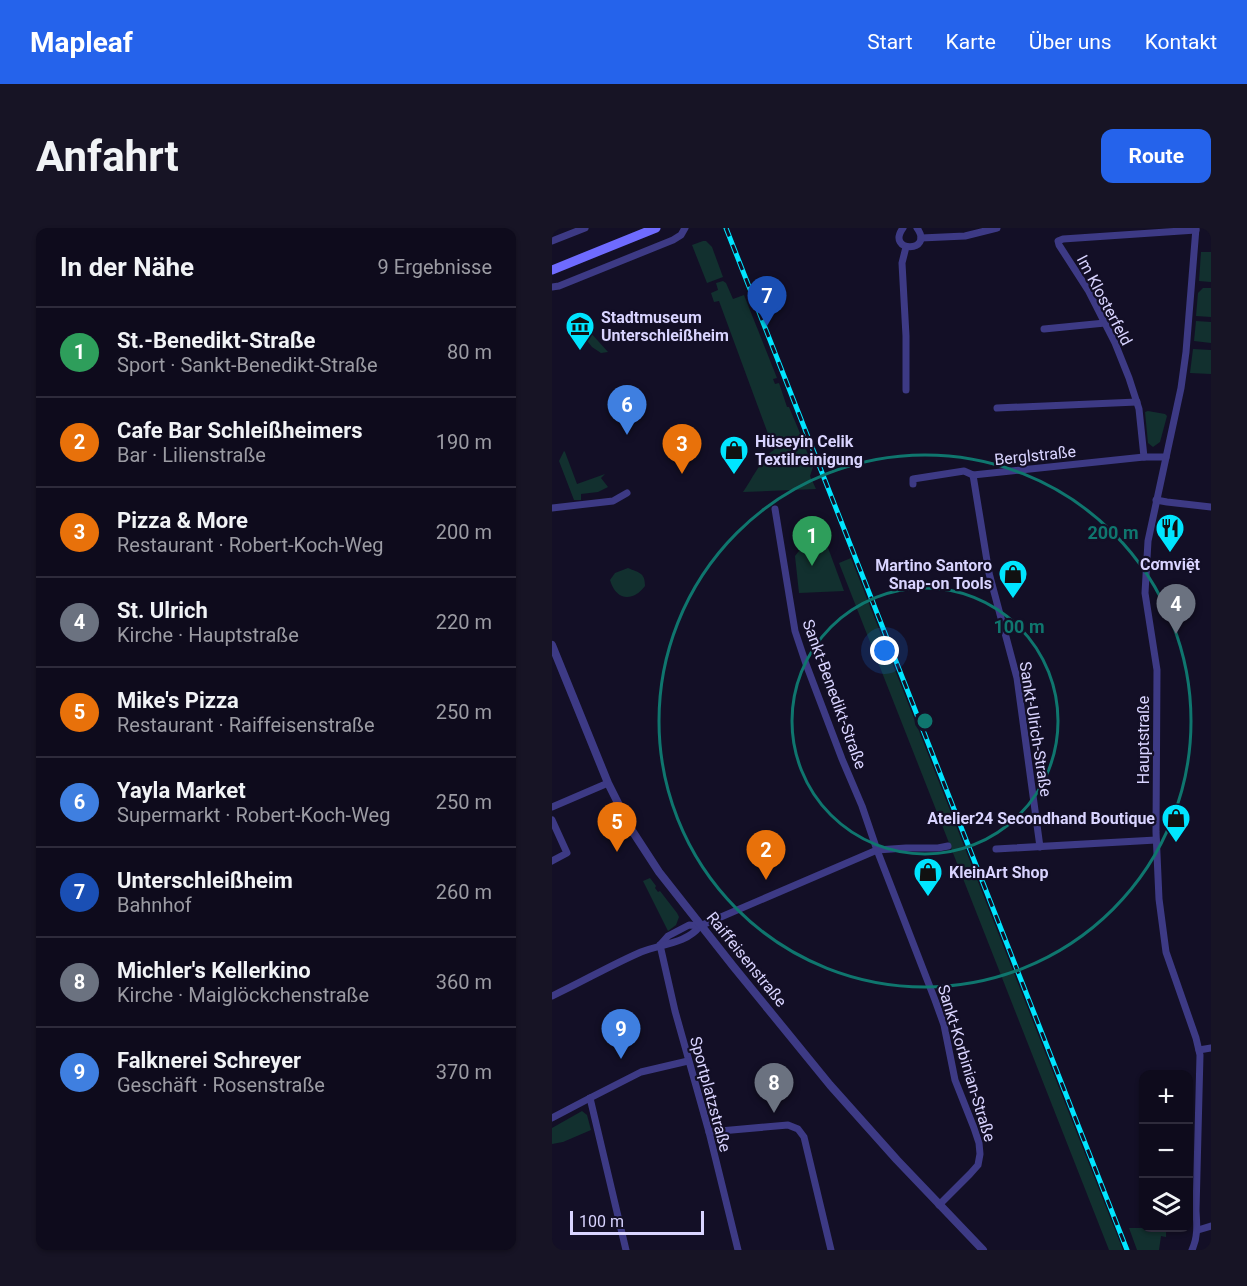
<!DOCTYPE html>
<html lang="de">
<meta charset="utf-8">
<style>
body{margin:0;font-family:Roboto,sans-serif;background:#171425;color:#f1f3f6}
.controls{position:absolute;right:18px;bottom:18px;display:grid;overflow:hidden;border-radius:12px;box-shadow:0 2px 4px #0004}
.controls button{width:54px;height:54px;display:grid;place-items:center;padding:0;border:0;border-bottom:2px solid #2e2b3b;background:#0e0b1c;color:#f1f3f6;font:30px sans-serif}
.scale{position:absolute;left:18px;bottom:15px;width:134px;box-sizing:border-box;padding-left:6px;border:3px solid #d9d4ff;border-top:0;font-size:16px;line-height:21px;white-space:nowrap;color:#d9d4ff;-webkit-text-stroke:4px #130f26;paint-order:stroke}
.you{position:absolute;left:333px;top:423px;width:21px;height:21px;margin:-15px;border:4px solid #fff;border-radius:50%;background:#1a73e8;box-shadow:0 0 0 9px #1a73e833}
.badge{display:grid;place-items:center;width:39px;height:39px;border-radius:50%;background:#2563eb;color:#fff;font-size:20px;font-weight:700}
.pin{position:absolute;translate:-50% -50px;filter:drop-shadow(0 2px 3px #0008)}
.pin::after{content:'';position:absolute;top:32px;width:21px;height:18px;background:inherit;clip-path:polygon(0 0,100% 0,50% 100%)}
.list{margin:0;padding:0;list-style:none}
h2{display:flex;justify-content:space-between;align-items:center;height:78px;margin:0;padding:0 24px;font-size:26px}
h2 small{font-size:20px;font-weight:400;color:#9b9ba3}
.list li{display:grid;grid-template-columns:39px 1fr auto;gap:18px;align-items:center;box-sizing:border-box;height:90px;padding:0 24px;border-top:2px solid #2e2b3b}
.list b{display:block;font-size:22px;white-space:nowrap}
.list p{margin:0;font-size:20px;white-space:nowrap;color:#9b9ba3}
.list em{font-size:20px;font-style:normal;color:#9b9ba3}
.icon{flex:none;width:33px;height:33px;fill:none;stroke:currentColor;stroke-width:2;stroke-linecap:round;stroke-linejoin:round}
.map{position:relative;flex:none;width:659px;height:1022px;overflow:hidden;border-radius:12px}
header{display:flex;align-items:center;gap:36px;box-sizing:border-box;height:84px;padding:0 30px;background:#2563eb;color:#fff}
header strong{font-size:28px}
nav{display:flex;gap:33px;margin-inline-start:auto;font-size:21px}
.intro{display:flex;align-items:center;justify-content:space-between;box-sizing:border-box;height:144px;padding:0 36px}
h1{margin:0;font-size:42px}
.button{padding:15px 27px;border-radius:12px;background:#2563eb;color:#fff;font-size:21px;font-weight:700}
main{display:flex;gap:36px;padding:0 36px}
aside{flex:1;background:#0e0b1c;border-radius:12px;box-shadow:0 2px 4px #0004}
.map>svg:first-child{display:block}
.green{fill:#12302f}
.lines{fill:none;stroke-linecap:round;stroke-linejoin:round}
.minor{stroke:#3d3a85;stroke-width:7}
.tertiary{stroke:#3d3a85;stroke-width:8}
.secondary{stroke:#6f6bff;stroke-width:9}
.rail-casing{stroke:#00e5ff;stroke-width:5}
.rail{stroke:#130f26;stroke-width:3;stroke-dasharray:9;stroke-linecap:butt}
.ring{fill:none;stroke:#0f766e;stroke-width:3}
.labels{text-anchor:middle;stroke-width:4.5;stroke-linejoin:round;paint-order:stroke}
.street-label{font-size:16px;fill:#d9d4ff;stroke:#130f26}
.poi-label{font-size:16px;font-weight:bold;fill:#d9d4ff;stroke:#130f26;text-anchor:start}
.centre{fill:#0f766e;stroke:#130f26;stroke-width:3}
.ring-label{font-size:18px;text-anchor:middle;font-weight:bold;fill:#0f766e;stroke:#130f26;stroke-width:4.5;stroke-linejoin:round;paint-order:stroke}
</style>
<header>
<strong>Mapleaf</strong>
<nav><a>Start</a><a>Karte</a><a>Über uns</a><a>Kontakt</a></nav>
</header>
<div class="intro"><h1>Anfahrt</h1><a class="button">Route</a></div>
<main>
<aside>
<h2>In der Nähe<small>9 Ergebnisse</small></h2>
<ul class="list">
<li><span class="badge" style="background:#2e9e5b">1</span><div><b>St.-Benedikt-Straße</b><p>Sport · Sankt-Benedikt-Straße</p></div><em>80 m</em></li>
<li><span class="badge" style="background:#e8710a">2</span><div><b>Cafe Bar Schleißheimers</b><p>Bar · Lilienstraße</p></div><em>190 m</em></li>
<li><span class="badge" style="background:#e8710a">3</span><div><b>Pizza &amp; More</b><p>Restaurant · Robert-Koch-Weg</p></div><em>200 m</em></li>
<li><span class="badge" style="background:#6b7280">4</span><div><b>St. Ulrich</b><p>Kirche · Hauptstraße</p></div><em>220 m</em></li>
<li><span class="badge" style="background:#e8710a">5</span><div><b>Mike's Pizza</b><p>Restaurant · Raiffeisenstraße</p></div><em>250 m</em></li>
<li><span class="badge" style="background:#3f7fe0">6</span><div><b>Yayla Market</b><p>Supermarkt · Robert-Koch-Weg</p></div><em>250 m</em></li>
<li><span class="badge" style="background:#1a4fb4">7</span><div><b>Unterschleißheim</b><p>Bahnhof</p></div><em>260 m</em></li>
<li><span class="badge" style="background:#6b7280">8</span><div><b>Michler's Kellerkino</b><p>Kirche · Maiglöckchenstraße</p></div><em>360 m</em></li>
<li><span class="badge" style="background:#3f7fe0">9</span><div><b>Falknerei Schreyer</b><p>Geschäft · Rosenstraße</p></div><em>370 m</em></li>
</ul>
</aside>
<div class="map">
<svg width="659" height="1022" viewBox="0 0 659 1022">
<rect width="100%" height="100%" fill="#130f26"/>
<g class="green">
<polygon points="151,13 154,13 160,19 171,49 155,55 140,17"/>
<polygon points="649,24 659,24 659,54 647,53"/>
<path d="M171,53L174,55L181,71L192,67L225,150L221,151L223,156L227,155L235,179H237L250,210L248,211L251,219H253L261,239L258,248L264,261L191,264C199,253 211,228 222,222L167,73L162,74L159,65L166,62L164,55Z"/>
<polygon points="651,60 659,60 659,89 644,88 646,65"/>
<polygon points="26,93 28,93 56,124 49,125 40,119 22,96"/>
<polygon points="644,93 659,94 659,115 642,113"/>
<polygon points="641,121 659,122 659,146 638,145"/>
<polygon points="596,183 613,186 615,188 608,214 601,219 596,215 593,184"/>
<polygon points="12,223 13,224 25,256 53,246 49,250 56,259 46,264 29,266 29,272 22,272 7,233"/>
<polygon points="259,308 272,309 292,363 247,365 243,328"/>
<path d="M299,330C390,561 480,792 571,1022H557L287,335Z"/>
<path d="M76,340C87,345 93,344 93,358C81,374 64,373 58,352L63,345Z"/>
<polygon points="98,650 104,658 103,660 106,664 108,663 125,685 127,689 124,697 116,703 91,653"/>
<polygon points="30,883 35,887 39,902 11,914 0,916 0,900"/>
<polygon points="577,1000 614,1000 614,1009 609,1008 607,1022 585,1022"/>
</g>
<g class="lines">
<g class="minor">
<path d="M351,0C333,25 383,25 365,0"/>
<polyline points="369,10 413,8 445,0"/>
<polyline points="0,13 33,0"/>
<polyline points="354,19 350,35 354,108 354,162"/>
<polyline points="0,59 7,58 121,12 129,7 133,0"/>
<polyline points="492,101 553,95"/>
<polyline points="445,180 585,174"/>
<polyline points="592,229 587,181 577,150 563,115 536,62 507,17 506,13 511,11 644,2"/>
<polyline points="421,247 437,345 465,450 488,619"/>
<polyline points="361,256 361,251 412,243 421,247 592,229 614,229"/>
<polyline points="604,272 615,274 659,279"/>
<polyline points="0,280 61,273 75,265"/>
<polyline points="223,281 243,403 254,436 290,531 310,578 325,622 383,772 392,797 403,852 422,900 427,915 428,926 426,937 418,946 387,977"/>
<polyline points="0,579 56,555"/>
<polyline points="0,592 15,625 0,633"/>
<polyline points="444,621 604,612"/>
<polyline points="108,717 123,783 157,904 186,1022"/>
<polyline points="108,717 116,708 137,697 148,698 325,622 354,620 386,620 396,618"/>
<path d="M0,768C30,754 59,737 89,724C109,716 134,716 148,698"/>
<polyline points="647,822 659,820"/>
<polyline points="38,870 74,1022"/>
<polyline points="0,890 38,870 89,844 136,833"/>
<polyline points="157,904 236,897 246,901 252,909 279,1022"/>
<polyline points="646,1002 659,998"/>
<path d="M640,1022C646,1009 645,997 644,983L648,827L644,810L614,724L607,671L604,604L605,442L593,365L596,313L629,160L634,124L644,0"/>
</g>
<polyline class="tertiary" points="0,417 56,555 79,601 107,644 181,738 278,857 345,932 431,1022"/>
<polyline class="secondary" points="0,42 104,0"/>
<g class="rail-casing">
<polyline id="rail" points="174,0 575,1022"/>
</g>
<use href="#rail" class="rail"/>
</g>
<g class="ring">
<circle cx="373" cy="493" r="133"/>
<circle cx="373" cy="493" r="266"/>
</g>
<defs>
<g id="museum-pin" transform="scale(1.5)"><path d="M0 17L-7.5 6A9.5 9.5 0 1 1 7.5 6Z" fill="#00e5ff" stroke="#130f26"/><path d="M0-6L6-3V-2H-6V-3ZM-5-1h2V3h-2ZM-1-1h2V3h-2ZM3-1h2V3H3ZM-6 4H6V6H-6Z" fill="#111"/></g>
<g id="shop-pin" transform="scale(1.5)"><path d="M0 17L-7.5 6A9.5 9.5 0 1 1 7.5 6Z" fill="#00e5ff" stroke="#130f26"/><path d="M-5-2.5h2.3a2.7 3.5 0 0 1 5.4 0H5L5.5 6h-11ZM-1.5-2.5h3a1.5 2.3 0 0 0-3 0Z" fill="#111"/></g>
<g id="restaurant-pin" transform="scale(1.5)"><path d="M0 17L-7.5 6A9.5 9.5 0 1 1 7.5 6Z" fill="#00e5ff" stroke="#130f26"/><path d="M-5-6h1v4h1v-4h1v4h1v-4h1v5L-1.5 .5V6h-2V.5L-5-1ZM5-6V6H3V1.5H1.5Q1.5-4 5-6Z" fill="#111"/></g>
</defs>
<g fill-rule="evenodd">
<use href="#museum-pin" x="28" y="98"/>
<use href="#shop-pin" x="182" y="222"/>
<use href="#restaurant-pin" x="618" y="300"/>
<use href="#shop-pin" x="461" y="346"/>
<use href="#shop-pin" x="624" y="590"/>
<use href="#shop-pin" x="376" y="644"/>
</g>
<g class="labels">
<g class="street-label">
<text transform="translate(553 72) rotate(62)" y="6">Im Klosterfeld</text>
<text transform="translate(483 227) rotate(-6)" y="6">Berglstraße</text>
<text transform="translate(283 466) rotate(70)" y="6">Sankt-Benedikt-Straße</text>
<text transform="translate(484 501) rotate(81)" y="6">Sankt-Ulrich-Straße</text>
<text transform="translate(591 512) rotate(-90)" y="6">Hauptstraße</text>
<text transform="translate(195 731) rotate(51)" y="6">Raiffeisenstraße</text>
<text transform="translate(415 835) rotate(73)" y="6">Sankt-Korbinian-Straße</text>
<text transform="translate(159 866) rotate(75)" y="6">Sportplatzstraße</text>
</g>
<g class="poi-label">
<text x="49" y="95">Stadtmuseum<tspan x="49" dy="18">Unterschleißheim</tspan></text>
<text x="203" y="219">Hüseyin Celik<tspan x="203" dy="18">Textilreinigung</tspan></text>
<text x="618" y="342" text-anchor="middle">Cơmviệt</text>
<text x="440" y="343" text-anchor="end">Martino Santoro<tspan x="440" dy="18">Snap-on Tools</tspan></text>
<text x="603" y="596" text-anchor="end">Atelier24 Secondhand Boutique</text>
<text x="397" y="650">KleinArt Shop</text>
</g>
</g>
<circle cx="373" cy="493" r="9" class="centre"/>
<g class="ring-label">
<text x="561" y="311">200 m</text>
<text x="467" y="405">100 m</text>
</g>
</svg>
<div class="controls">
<button>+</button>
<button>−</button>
<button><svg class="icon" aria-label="layers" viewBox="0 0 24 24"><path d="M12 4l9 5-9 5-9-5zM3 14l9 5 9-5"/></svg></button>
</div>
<div class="scale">100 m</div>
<div class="you"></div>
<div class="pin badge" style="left:260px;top:338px;background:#2e9e5b">1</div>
<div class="pin badge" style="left:214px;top:652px;background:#e8710a">2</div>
<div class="pin badge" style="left:130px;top:246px;background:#e8710a">3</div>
<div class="pin badge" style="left:624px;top:406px;background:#6b7280">4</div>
<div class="pin badge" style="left:65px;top:624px;background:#e8710a">5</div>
<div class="pin badge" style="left:75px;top:207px;background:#3f7fe0">6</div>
<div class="pin badge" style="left:215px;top:98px;background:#1a4fb4">7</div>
<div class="pin badge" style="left:222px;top:885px;background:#6b7280">8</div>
<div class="pin badge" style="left:69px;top:831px;background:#3f7fe0">9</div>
</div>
</main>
